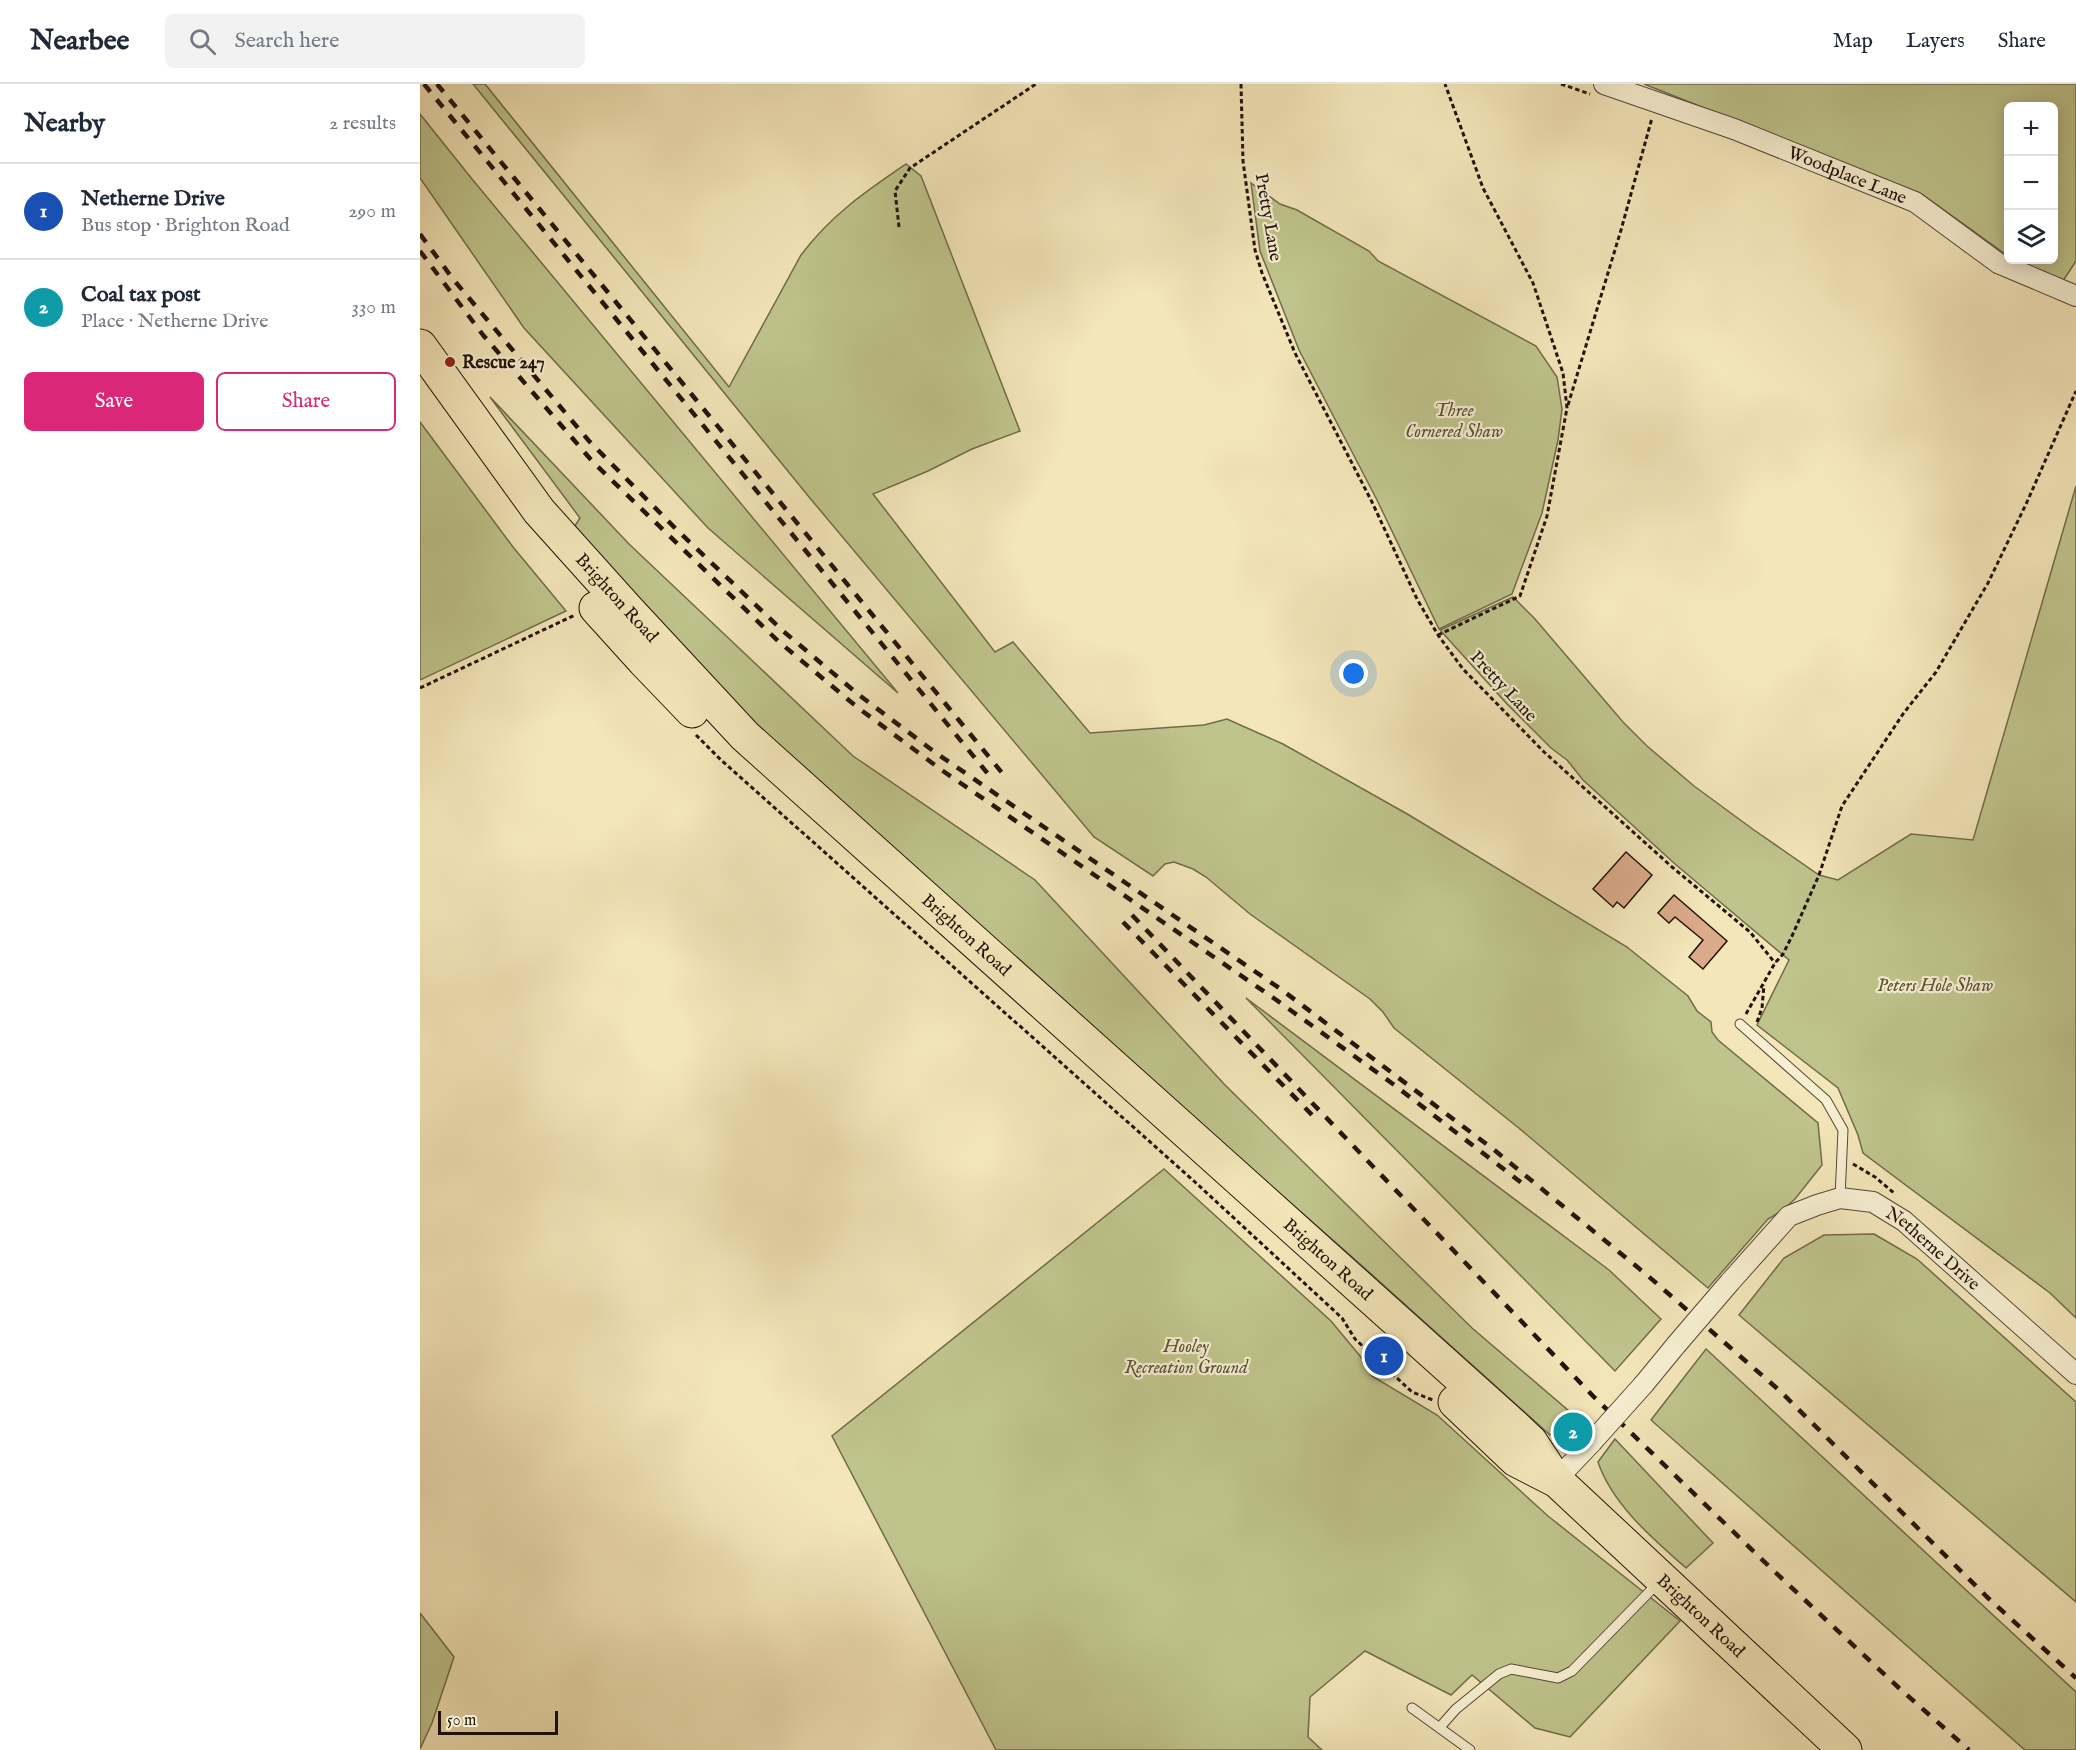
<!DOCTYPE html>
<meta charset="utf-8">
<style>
body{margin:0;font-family:"IM FELL English",serif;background:#f2f2f3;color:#1f2937}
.controls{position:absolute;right:18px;top:18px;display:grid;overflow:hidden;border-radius:9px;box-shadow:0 3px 15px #0003}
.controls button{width:54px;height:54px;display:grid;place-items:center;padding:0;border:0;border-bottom:2px solid #e0e1e3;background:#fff;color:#1f2937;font:30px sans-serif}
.scale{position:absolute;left:18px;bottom:15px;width:120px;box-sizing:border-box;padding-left:6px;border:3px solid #22120a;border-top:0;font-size:16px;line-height:21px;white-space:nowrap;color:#22120a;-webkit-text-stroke:4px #f7efd2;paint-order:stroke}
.you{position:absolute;left:934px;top:590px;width:21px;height:21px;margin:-15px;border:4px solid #fff;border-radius:50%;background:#1a73e8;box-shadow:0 0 0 9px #1a73e833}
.badge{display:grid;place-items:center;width:39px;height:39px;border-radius:50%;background:#db2777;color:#fff;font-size:20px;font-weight:700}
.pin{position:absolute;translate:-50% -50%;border:3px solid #fff;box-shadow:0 2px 6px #0006}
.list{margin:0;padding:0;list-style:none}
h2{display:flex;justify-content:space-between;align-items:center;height:78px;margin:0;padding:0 24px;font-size:26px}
h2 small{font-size:20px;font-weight:400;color:#747a83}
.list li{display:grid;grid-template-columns:39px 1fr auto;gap:18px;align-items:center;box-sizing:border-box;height:96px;padding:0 24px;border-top:2px solid #e0e1e3}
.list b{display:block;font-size:22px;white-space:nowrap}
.list p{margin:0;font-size:20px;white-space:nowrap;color:#747a83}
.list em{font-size:20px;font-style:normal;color:#747a83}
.actions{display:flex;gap:12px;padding:18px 24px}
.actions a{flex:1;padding:14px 0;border:2px solid #db2777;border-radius:9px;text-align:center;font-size:21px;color:#db2777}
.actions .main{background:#db2777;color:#fff}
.icon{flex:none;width:33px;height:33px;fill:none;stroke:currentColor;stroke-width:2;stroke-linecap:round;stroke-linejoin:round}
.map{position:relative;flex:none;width:1656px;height:1666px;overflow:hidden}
header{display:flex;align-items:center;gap:36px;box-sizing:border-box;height:84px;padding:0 30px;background:#fff;border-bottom:2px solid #e0e1e3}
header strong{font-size:28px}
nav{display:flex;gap:33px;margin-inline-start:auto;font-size:21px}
.search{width:420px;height:54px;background:#f2f2f3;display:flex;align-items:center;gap:15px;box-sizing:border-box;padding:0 21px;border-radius:9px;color:#747a83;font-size:22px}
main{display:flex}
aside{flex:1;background:#fff}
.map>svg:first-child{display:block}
.green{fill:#bfc48c;stroke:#706b4b;stroke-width:1.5}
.building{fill:#dbaa8a;stroke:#22120a;stroke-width:1.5}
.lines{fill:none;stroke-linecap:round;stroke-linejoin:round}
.lane-casing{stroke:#564736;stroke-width:11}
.street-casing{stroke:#564736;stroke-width:22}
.highway-casing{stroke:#22120a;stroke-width:35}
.path{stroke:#22120a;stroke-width:3;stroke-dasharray:4.5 3;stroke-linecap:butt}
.lane{stroke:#f7efd2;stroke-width:9}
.street{stroke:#f7efd2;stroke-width:20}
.highway{stroke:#f3e6b9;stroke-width:33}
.rail{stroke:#22120a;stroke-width:4.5;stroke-dasharray:10 10;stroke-linecap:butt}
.street-bridge-casing{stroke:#564736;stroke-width:22;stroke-linecap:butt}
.street-bridge{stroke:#f7efd2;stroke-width:20}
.poi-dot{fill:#8f2418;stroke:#f7efd2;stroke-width:2}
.labels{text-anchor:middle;stroke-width:4.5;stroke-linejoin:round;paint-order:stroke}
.street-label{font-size:18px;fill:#22120a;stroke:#f7efd2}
.poi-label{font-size:18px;font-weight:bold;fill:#22120a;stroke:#f7efd2;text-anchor:start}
.park-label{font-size:18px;font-style:italic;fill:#595038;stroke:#f7efd2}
</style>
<header>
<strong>Nearbee</strong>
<div class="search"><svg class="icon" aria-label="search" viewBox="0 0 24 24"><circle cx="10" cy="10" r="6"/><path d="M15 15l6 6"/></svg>Search here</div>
<nav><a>Map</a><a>Layers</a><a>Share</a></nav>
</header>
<main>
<aside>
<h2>Nearby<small>2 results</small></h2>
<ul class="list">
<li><span class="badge" style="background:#1a4fb4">1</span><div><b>Netherne Drive</b><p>Bus stop · Brighton Road</p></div><em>290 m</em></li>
<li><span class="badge" style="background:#0f9aa8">2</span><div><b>Coal tax post</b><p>Place · Netherne Drive</p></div><em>330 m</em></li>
</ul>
<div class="actions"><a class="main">Save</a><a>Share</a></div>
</aside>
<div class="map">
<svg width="1656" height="1666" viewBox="0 0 1656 1666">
<rect width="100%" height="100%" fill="#f3e6b9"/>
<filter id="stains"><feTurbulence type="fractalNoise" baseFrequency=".00333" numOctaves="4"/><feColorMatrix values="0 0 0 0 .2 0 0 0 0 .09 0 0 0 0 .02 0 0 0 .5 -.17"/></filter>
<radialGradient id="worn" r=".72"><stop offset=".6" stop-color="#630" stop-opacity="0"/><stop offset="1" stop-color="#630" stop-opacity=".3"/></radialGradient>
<g class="green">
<path d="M53,0H65L309,303L381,171C411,131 445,108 486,80L501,92L600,347L552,365L508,387L453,410L575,568L593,558L670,649L784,641L807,635L863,660L989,731L1207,863L1268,912L1277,927L1291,938L1292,948L1298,956L1398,1039L1402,1081L1375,1115L1363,1126L1348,1135L1288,1204L1100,1045L974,944L963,928L950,915L830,830L786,793L773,785L754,778L745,780L733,792L674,753L389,413Z"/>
<polygon points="1224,0 1656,0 1656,177 1643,197 1596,176 1634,176 1634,22 1588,22 1588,172 1503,111"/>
<polygon points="0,30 52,95 478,609 288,444 104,244 0,94"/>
<polygon points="831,99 860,120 877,126 949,167 958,177 1116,262 1137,293 1142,325 1138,356 1122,429 1092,510 1019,545 957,416 879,266 840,167"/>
<polygon points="70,313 209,460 433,672 615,796 805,1001 1052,1244 1156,1333 1130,1351 940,1180 335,647 151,448 160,434"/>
<polygon points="0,338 93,463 146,527 0,596"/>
<polygon points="1656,402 1656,1234 1630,1209 1443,1069 1438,1051 1418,1004 1337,941 1369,876 1255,780 1163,696 1147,676 1131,664 1087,620 1020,546 1093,513 1115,535 1203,638 1227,662 1274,702 1334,746 1399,791 1418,796 1491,750 1553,756"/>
<polygon points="826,914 1189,1186 1241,1235 1195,1287"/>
<polygon points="744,1085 911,1237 945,1278 952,1292 1017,1331 1128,1432 1260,1537 1150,1653 1115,1644 1052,1591 1031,1611 945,1567 890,1613 888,1653 902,1666 576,1666 412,1352"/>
<polygon points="1454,1150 1497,1175 1656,1318 1656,1518 1319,1231 1364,1174 1404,1151"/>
<polygon points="1286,1265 1656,1608 1656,1666 1605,1666 1231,1336"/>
<path d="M1195,1355L1293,1459L1266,1484C1233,1455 1192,1420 1178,1378Z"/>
<polygon points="0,1529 34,1573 12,1639 0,1665"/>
</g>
<g class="building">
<polygon points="1206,768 1232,791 1204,824 1197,818 1193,823 1173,805"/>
<polygon points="1254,811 1307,857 1283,885 1269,873 1283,856 1255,833 1249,839 1238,829"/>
</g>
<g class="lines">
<g class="lane-casing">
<g id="lane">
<polyline points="1320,940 1406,1016 1423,1046 1420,1114"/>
<polyline points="992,1624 1050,1666"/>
<polyline points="1020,1643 1036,1625 1079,1590 1091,1585 1138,1594 1152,1587 1238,1499"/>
</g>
</g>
<g class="street-casing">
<g id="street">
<path id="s1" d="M1184,0L1314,45L1495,118L1578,179L1656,212"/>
<path id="s2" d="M1310,1198L1369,1132L1397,1121L1420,1114L1453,1118L1484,1137L1656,1290"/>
<polyline points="1224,1300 1256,1261"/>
<polyline points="1136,1396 1172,1358"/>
</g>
</g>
<g class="highway-casing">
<g id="highway">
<path id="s3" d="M0,262L119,427L208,526L325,652L1093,1341L1111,1358L1136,1396L1425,1666"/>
<polyline points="176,524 224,577 272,627"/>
<polyline points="1035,1318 1096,1376 1133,1395"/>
</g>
</g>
<g class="path">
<polyline points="821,0 823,77 835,166 842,189 875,269 952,418 997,515 1018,551 1043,585 1124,668 1252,783 1330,848 1355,879"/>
<polyline points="1141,0 1170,10"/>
<polyline points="479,143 475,107 490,84 616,0"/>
<polyline points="1148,321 1201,146 1232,34"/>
<polyline points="1018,551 1100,512 1127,432 1147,324 1143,289 1113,199 1063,104 1025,0"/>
<polyline points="0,604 155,531"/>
<polyline points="276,651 301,676 775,1098 922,1234 935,1255 992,1308 1013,1316"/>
<polyline points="1326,930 1355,879 1363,870 1372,852 1399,791 1422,722 1483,630 1516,588 1568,499 1607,418 1656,307"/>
<polyline points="1337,938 1342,924 1344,901"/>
<polyline points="1433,1080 1455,1093 1474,1109"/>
</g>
<use href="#lane" class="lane"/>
<use href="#street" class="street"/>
<use href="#highway" class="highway"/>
<g class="rail">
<polyline points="4,0 573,696"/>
<polyline points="17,0 583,690"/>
<polyline points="0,150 33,195 169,357 256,445 363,547 439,611 516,669 862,906 1073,1065 1227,1191 1360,1307 1567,1513 1656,1594"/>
<polyline points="0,167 63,251 173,378 358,557 437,623 523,687 855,915 973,1000 1107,1103"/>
<polyline points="712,831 1173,1312 1356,1489 1479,1604 1549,1666"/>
<polyline points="703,838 898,1037"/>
</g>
<g class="street-bridge-casing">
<g id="street-bridge">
<polyline points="1256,1261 1310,1198"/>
<polyline points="1172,1358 1224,1300"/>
</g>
</g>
<use href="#street-bridge" class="street-bridge"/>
</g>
<circle class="poi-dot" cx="30" cy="278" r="6"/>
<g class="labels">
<g class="street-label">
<text dy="6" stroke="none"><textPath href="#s1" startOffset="260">Woodplace Lane</textPath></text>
<text transform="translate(849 133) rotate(80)" y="6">Pretty Lane</text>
<text dy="6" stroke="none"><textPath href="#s3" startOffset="320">Brighton Road</textPath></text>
<text transform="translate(1084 602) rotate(47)" y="6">Pretty Lane</text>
<text dy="6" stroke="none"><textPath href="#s3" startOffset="806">Brighton Road</textPath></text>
<text dy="6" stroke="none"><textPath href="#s2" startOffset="252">Netherne Drive</textPath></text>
<text dy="6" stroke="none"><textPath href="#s3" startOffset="1292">Brighton Road</textPath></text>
<text dy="6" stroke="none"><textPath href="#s3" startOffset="1809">Brighton Road</textPath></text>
</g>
<g class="poi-label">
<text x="42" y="284">Rescue 247</text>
</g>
<g class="park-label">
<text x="1034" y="332">Three<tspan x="1034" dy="21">Cornered Shaw</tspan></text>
<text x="1515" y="907">Peters Hole Shaw</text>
<text x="766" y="1268">Hooley<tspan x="766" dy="21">Recreation Ground</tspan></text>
</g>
</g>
<rect width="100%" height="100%" filter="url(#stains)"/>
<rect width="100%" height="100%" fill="url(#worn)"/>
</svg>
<div class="controls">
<button>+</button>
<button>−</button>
<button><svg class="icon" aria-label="layers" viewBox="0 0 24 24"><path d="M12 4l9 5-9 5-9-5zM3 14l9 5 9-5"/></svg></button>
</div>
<div class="scale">50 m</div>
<div class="you"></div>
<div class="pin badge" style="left:964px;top:1272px;background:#1a4fb4">1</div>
<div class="pin badge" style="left:1153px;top:1348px;background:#0f9aa8">2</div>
</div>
</main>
